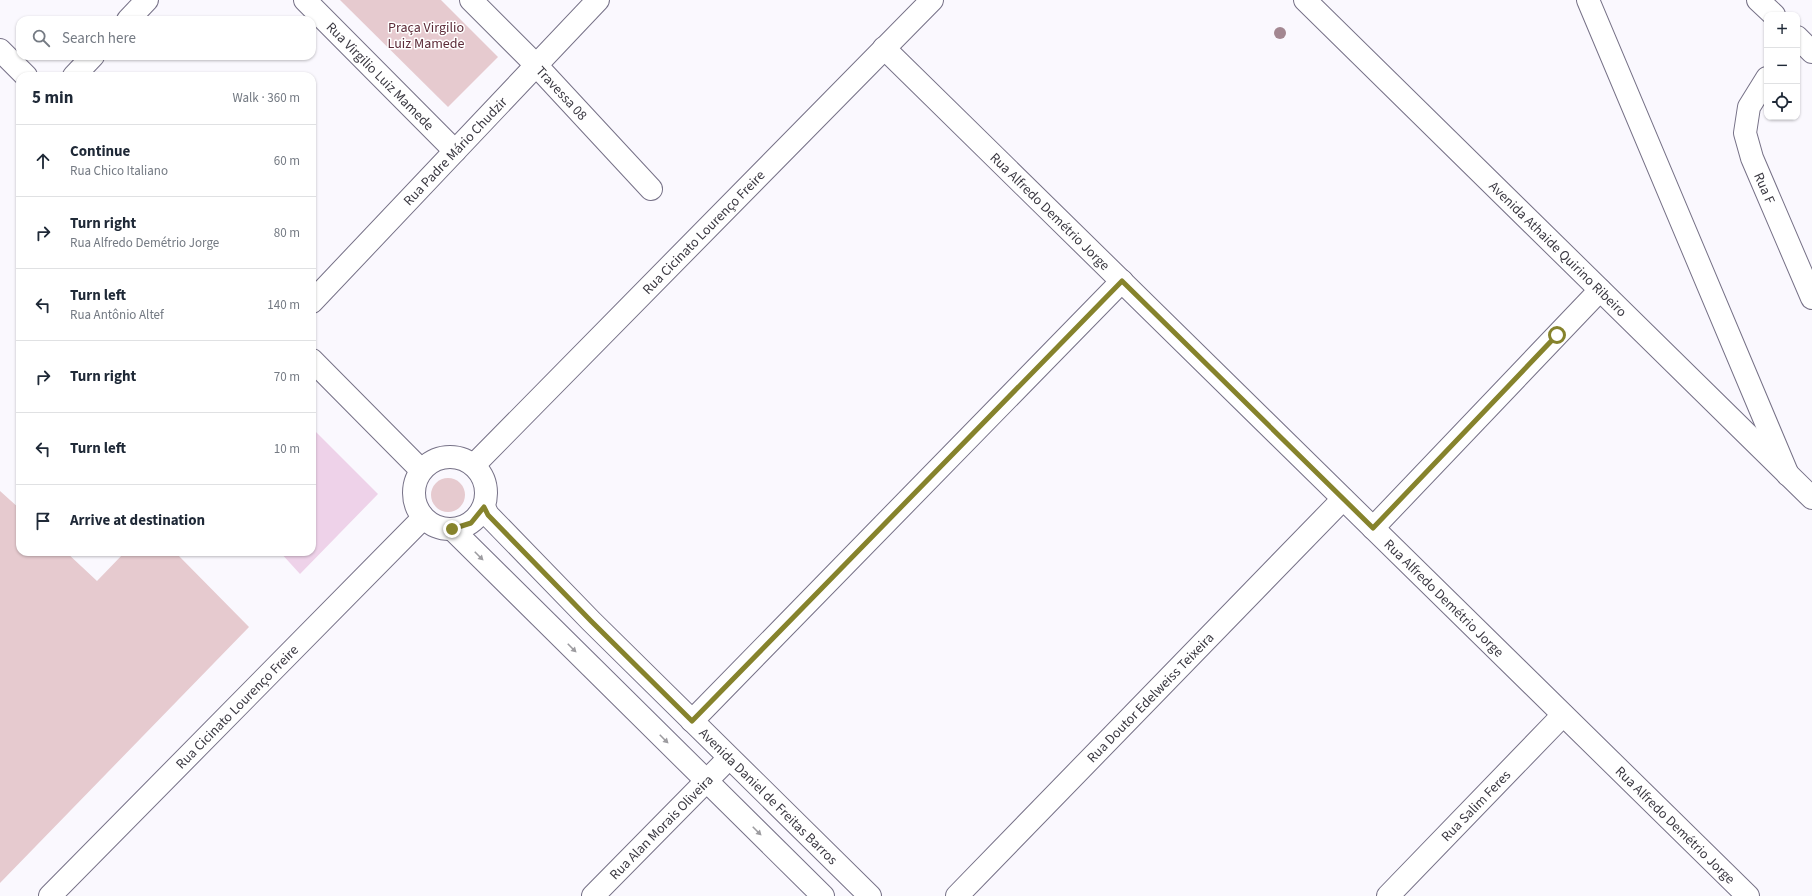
<!DOCTYPE html>
<meta charset="utf-8">
<style>
body{margin:0;font-family:"Source Sans 3",sans-serif;background:#f6f6f7;color:#1f2937}
.controls{position:absolute;right:12px;top:12px;display:grid;overflow:hidden;border-radius:8px;box-shadow:0 1px 3px #0004}
.controls button{width:36px;height:36px;display:grid;place-items:center;padding:0;border:0;border-bottom:1px solid #e0e1e3;background:#fff;color:#1f2937;font:20px sans-serif}
.stop{position:absolute;width:12px;height:12px;margin:-9px;border:3px solid #86832c;border-radius:50%;background:#fff}
.stop.end{background:#86832c;border-color:#fff;box-shadow:0 1px 4px #0008}
.list{margin:0;padding:0;list-style:none}
h2{display:flex;justify-content:space-between;align-items:center;height:52px;margin:0;padding:0 16px;font-size:17px}
h2 small{font-size:13px;font-weight:400;color:#747a83}
.list li{display:grid;grid-template-columns:26px 1fr auto;gap:12px;align-items:center;box-sizing:border-box;height:72px;padding:0 16px;border-top:1px solid #e0e1e3}
.list b{display:block;font-size:15px;white-space:nowrap}
.list p{margin:0;font-size:13px;white-space:nowrap;color:#747a83}
.list em{font-size:13px;font-style:normal;color:#747a83}
.icon{flex:none;width:22px;height:22px;fill:none;stroke:currentColor;stroke-width:2;stroke-linecap:round;stroke-linejoin:round}
.map{position:relative;flex:none;width:1812px;height:896px;overflow:hidden}
.search{position:absolute;background:#fff;box-shadow:0 1px 3px #0004;left:16px;top:16px;width:300px;height:44px;display:flex;align-items:center;gap:10px;box-sizing:border-box;padding:0 14px;border-radius:12px;color:#747a83;font-size:15px}
.panel{position:absolute;background:#fff;box-shadow:0 1px 3px #0004;left:16px;top:72px;width:300px;height:484px;border-radius:12px}
.map>svg:first-child{display:block}
.green{fill:#e6cacf}
.building{fill:#eed2e9}
.lines{fill:none;stroke-linecap:round;stroke-linejoin:round}
.minor-casing{stroke:#767187;stroke-width:24}
.tertiary-casing{stroke:#767187;stroke-width:24}
.minor{stroke:#fff;stroke-width:22}
.tertiary{stroke:#fff;stroke-width:22}
.tree{fill:#a38791}
.oneway{fill:#9d9ca0}
.route{stroke:#86832c;stroke-width:5}
.labels{text-anchor:middle;stroke-width:3;stroke-linejoin:round;paint-order:stroke}
.park-label{font-size:14px;fill:#5c2b38;stroke:#fff}
.street-label{font-size:14px;fill:#3b3942;stroke:#fff}
</style>
<div class="map">
<svg width="1812" height="896" viewBox="0 0 1812 896">
<rect width="100%" height="100%" fill="#faf8fe"/>
<g class="green">
<polygon points="340,0 441,0 498,57 448,107"/>
<circle cx="448" cy="495" r="17"/>
<polygon points="0,491 20,509 20,552 66,552 97,581 125,552 175,552 249,627 0,883"/>
</g>
<polygon class="building" points="312,428 378,494 300,574 280,552 312,552"/>
<g class="lines">
<g class="minor-casing">
<g id="minor">
<path id="s1" d="M305,0L455,151"/>
<path id="s2" d="M471,0L536,65L651,189"/>
<polyline points="1588,0 1788,475"/>
<polyline points="1758,0 1774,15"/>
<polyline points="128,20 147,0"/>
<polyline points="1797,37 1812,52"/>
<path id="s3" d="M884,48L1748,896"/>
<polyline points="74,76 93,56"/>
<path id="s4" d="M1767,78L1749,107L1745,133L1752,158L1812,298"/>
<path id="s5" d="M312,302L598,0"/>
<polyline points="1373,528 1600,290"/>
<polyline points="692,721 1122,281"/>
<path id="s6" d="M593,896L729,758"/>
<path id="s7" d="M957,896L1343,499"/>
<path id="s8" d="M1388,896L1563,715"/>
</g>
</g>
<g class="tertiary-casing">
<g id="tertiary">
<path id="s9" d="M1305,0L1812,498"/>
<polyline points="0,50 26,76"/>
<polyline points="312,360 421,470"/>
<circle cx="450" cy="493" r="36"/>
<path id="s10" d="M474,465L932,0"/>
<path id="s11" d="M484,507L488,515L591,621L870,896"/>
<polyline points="452,529 823,896"/>
<path id="s12" d="M50,896L423,518"/>
</g>
</g>
<use href="#minor" class="minor"/>
<use href="#tertiary" class="tertiary"/>
</g>
<circle class="tree" cx="1280" cy="33" r="6"/>
<defs><path id="oneway-solid" d="M-6-.8H1V-3.2L6.5 0L1 3.2V.8H-6Z"/></defs>
<g class="oneway">
<use href="#oneway-solid" transform="translate(479 556) rotate(45)"/>
<use href="#oneway-solid" transform="translate(572 648) rotate(45)"/>
<use href="#oneway-solid" transform="translate(664 739) rotate(45)"/>
<use href="#oneway-solid" transform="translate(757 831) rotate(45)"/>
</g>
<g class="lines">
<polyline class="route" points="452,529 471,523 484,507 488,515 591,621 692,721 1122,281 1373,528 1557,335"/>
</g>
<g class="labels">
<g class="park-label">
<text x="426" y="32">Praça Virgilio<tspan x="426" dy="16">Luiz Mamede</tspan></text>
</g>
<g class="street-label">
<text dy="5" stroke="none"><textPath href="#s1" startOffset="107">Rua Virgilio Luiz Mamede</textPath></text>
<text dy="5" stroke="none"><textPath href="#s2" startOffset="130">Travessa 08</textPath></text>
<text dy="5" stroke="none"><textPath href="#s5" startOffset="208">Rua Padre Mário Chudzir</textPath></text>
<text dy="5" stroke="none"><textPath href="#s4" startOffset="119">Rua F</textPath></text>
<text dy="5" stroke="none"><textPath href="#s3" startOffset="233">Rua Alfredo Demétrio Jorge</textPath></text>
<text dy="5" stroke="none"><textPath href="#s10" startOffset="327">Rua Cicinato Lourenço Freire</textPath></text>
<text dy="5" stroke="none"><textPath href="#s9" startOffset="355">Avenida Athaide Quirino Ribeiro</textPath></text>
<text dy="5" stroke="none"><textPath href="#s3" startOffset="785">Rua Alfredo Demétrio Jorge</textPath></text>
<text dy="5" stroke="none"><textPath href="#s7" startOffset="277">Rua Doutor Edelweiss Teixeira</textPath></text>
<text dy="5" stroke="none"><textPath href="#s12" startOffset="266">Rua Cicinato Lourenço Freire</textPath></text>
<text dy="5" stroke="none"><textPath href="#s11" startOffset="406">Avenida Daniel de Freitas Barros</textPath></text>
<text dy="5" stroke="none"><textPath href="#s8" startOffset="126">Rua Salim Feres</textPath></text>
<text dy="5" stroke="none"><textPath href="#s3" startOffset="1109">Rua Alfredo Demétrio Jorge</textPath></text>
<text dy="5" stroke="none"><textPath href="#s6" startOffset="97">Rua Alan Morais Oliveira</textPath></text>
</g>
</g>
</svg>
<div class="controls">
<button>+</button>
<button>−</button>
<button><svg class="icon" aria-label="locate" viewBox="0 0 24 24"><circle cx="12" cy="12" r="6"/><path d="M12 2v4M12 18v4M2 12h4M18 12h4"/></svg></button>
</div>
<div class="stop" style="left:1557px;top:335px"></div>
<div class="stop end" style="left:452px;top:529px"></div>
<div class="search"><svg class="icon" aria-label="search" viewBox="0 0 24 24"><circle cx="10" cy="10" r="6"/><path d="M15 15l6 6"/></svg>Search here</div>
<section class="panel">
<h2>5 min<small>Walk · 360 m</small></h2>
<ul class="list">
<li><svg class="icon" aria-label="ahead" viewBox="0 0 24 24"><path d="M12 20V5M6 11l6-6 6 6"/></svg><div><b>Continue</b><p>Rua Chico Italiano</p></div><em>60 m</em></li>
<li><svg class="icon" aria-label="right" viewBox="0 0 24 24"><path d="M7 20v-9h11M14 6l5 5-5 5"/></svg><div><b>Turn right</b><p>Rua Alfredo Demétrio Jorge</p></div><em>80 m</em></li>
<li><svg class="icon" aria-label="left" viewBox="0 0 24 24"><path d="M17 20v-9H6M10 6l-5 5 5 5"/></svg><div><b>Turn left</b><p>Rua Antônio Altef</p></div><em>140 m</em></li>
<li><svg class="icon" aria-label="right" viewBox="0 0 24 24"><path d="M7 20v-9h11M14 6l5 5-5 5"/></svg><div><b>Turn right</b></div><em>70 m</em></li>
<li><svg class="icon" aria-label="left" viewBox="0 0 24 24"><path d="M17 20v-9H6M10 6l-5 5 5 5"/></svg><div><b>Turn left</b></div><em>10 m</em></li>
<li><svg class="icon" aria-label="arrive" viewBox="0 0 24 24"><path d="M6 21V4h12l-3 4 3 4H6"/></svg><div><b>Arrive at destination</b></div></li>
</ul>
</section>
</div>
